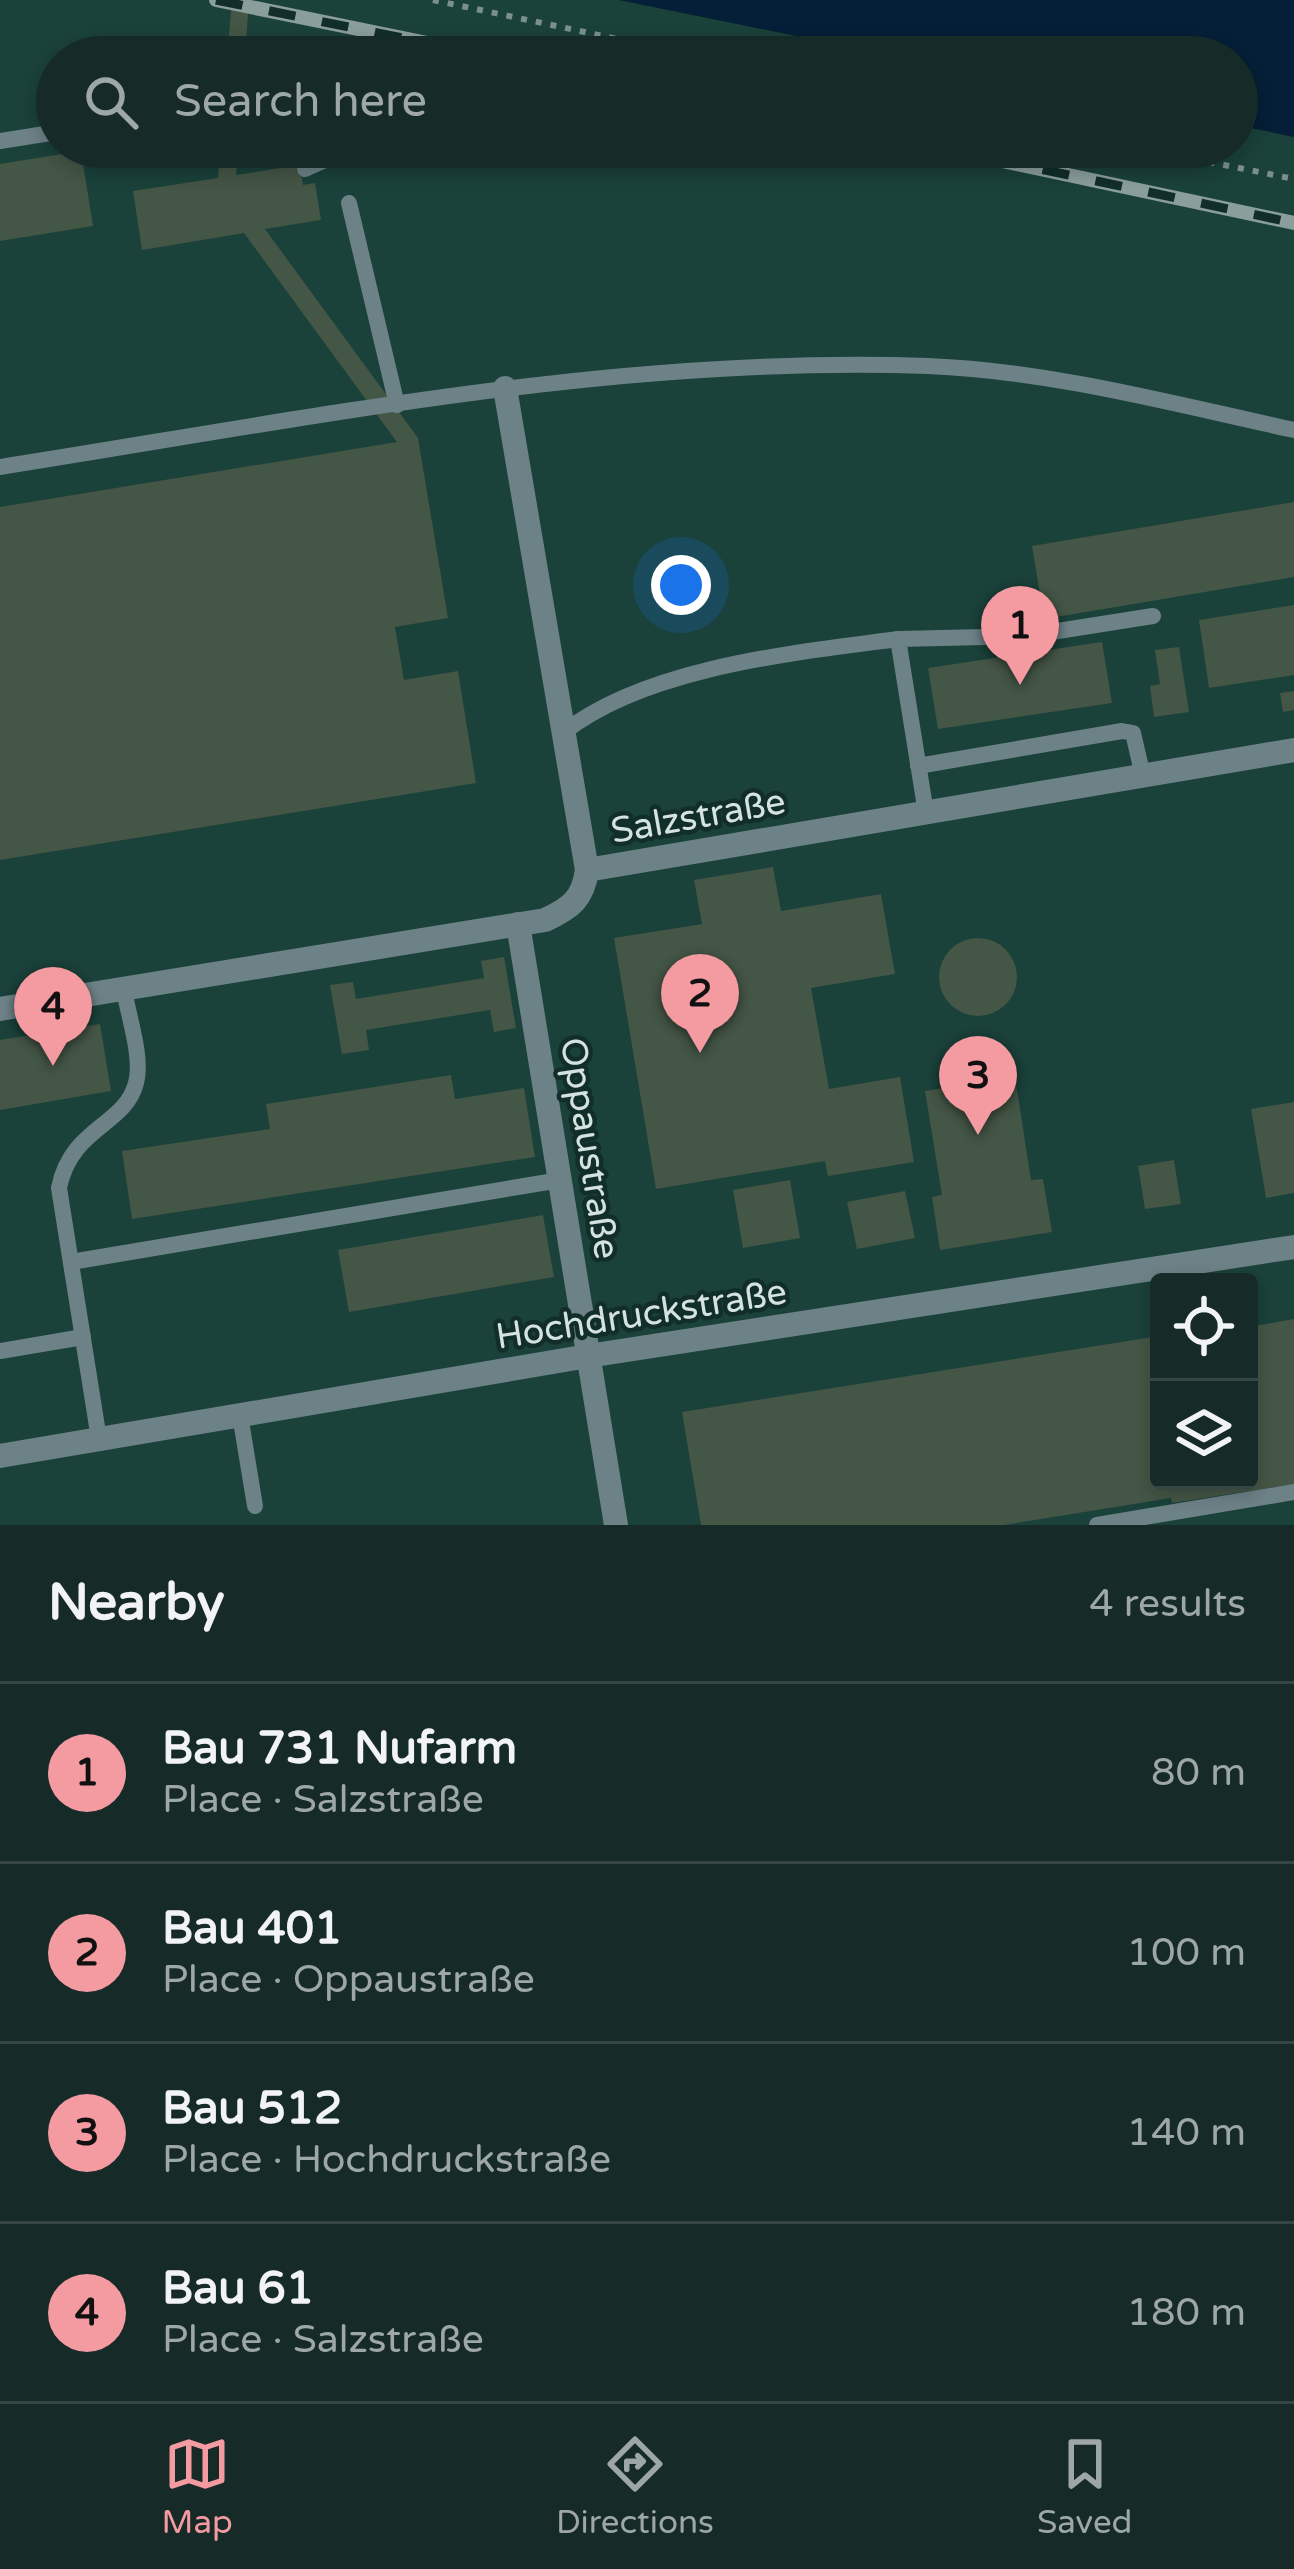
<!DOCTYPE html>
<meta charset="utf-8">
<style>
body{margin:0;font-family:"Varela Round",sans-serif;background:#233633;color:#f1f3f6}
.controls{position:absolute;right:36px;bottom:36px;display:grid;overflow:hidden;border-radius:12px;box-shadow:0 6px 18px #0003}
.controls button{width:108px;height:108px;display:grid;place-items:center;padding:0;border:0;border-bottom:3px solid #354644;background:#162a27;color:#f1f3f6;font:60px sans-serif}
.you{position:absolute;left:681px;top:585px;width:42px;height:42px;margin:-30px;border:9px solid #fff;border-radius:50%;background:#1a73e8;box-shadow:0 0 0 18px #1a73e833}
.badge{display:grid;place-items:center;width:78px;height:78px;border-radius:50%;background:#f49aa1;color:#111;font-size:39px;font-weight:700}
.pin{position:absolute;translate:-50% -99px;filter:drop-shadow(0 3px 6px #0008)}
.pin::after{content:'';position:absolute;top:63px;width:42px;height:36px;background:inherit;clip-path:polygon(0 0,100% 0,50% 100%)}
.list{margin:0;padding:0;list-style:none}
h2{display:flex;justify-content:space-between;align-items:center;height:156px;margin:0;padding:0 48px;font-size:51px}
h2 small{font-size:39px;font-weight:400;color:#9ea7a7}
.list li{display:grid;grid-template-columns:78px 1fr auto;gap:36px;align-items:center;box-sizing:border-box;height:180px;padding:0 48px;border-top:3px solid #354644}
.list b{display:block;font-size:45px;white-space:nowrap}
.list p{margin:0;font-size:39px;white-space:nowrap;color:#9ea7a7}
.list em{font-size:39px;font-style:normal;color:#9ea7a7}
.icon{flex:none;width:66px;height:66px;fill:none;stroke:currentColor;stroke-width:2;stroke-linecap:round;stroke-linejoin:round}
.map{position:relative;flex:none;width:1294px;height:1525px;overflow:hidden}
.search{position:absolute;background:#162a27;box-shadow:0 6px 18px #0003;left:36px;right:36px;top:36px;height:132px;display:flex;align-items:center;gap:30px;box-sizing:border-box;padding:0 42px;border-radius:66px;color:#9ea7a7;font-size:45px}
.sheet{height:876px;background:#162a27}
nav{display:flex;justify-content:space-around;align-items:center;box-sizing:border-box;height:168px;border-top:3px solid #354644;background:#162a27;font-size:33px;color:#9ea7a7}
nav a{display:grid;justify-items:center;gap:6px}
nav .on{color:#f49aa1}
.map>svg:first-child{display:block}
.built{fill:#1a413a;fill-rule:evenodd}
.water{fill:#041f37}
.building{fill:#445646}
.lines{fill:none;stroke-linecap:round;stroke-linejoin:round}
.path{stroke:#7b908d;stroke-width:6;stroke-dasharray:6 9;stroke-linecap:butt}
.service{stroke:#6d8287;stroke-width:16}
.minor{stroke:#6d8287;stroke-width:24}
.rail-casing{stroke:#8a9e9b;stroke-width:14}
.rail{stroke:#122e2a;stroke-width:9;stroke-dasharray:27;stroke-linecap:butt}
.labels{text-anchor:middle;stroke-width:9;stroke-linejoin:round;paint-order:stroke}
.street-label{font-size:36px;fill:#d4e3e0;stroke:#122e2a}
</style>
<div class="map">
<svg width="1294" height="1525" viewBox="0 0 1294 1525">
<rect width="100%" height="100%" fill="#1d3834"/>
<path class="built" d="M0,0H619L900,57H57V147H1237V125L1294,137V1525H0ZM1159,1282H1249V1480H1159Z"/>
<polygon class="water" points="619,0 1294,0 1294,137 1237,125 1237,57 900,57"/>
<g class="building">
<polygon points="232,0 249,0 245,57 227,57"/>
<polygon points="220,147 238,147 236,175 300,165 303,185 315,183 321,220 265,229 418,438 448,618 395,627 404,680 458,671 476,783 0,860 0,507 397,442 244,233 142,250 133,191 218,178"/>
<polygon points="81,151 93,226 0,241 0,164"/>
<polygon points="1294,502 1294,577 1044,619 1032,546"/>
<polygon points="1294,605 1294,675 1209,688 1199,620"/>
<polygon points="1102,642 1112,703 938,729 928,668"/>
<polygon points="1179,647 1189,712 1154,717 1150,686 1160,684 1155,650"/>
<polygon points="1294,691 1294,710 1283,712 1280,693"/>
<polygon points="773,867 781,911 881,894 895,974 811,988 829,1089 900,1077 914,1162 828,1176 825,1161 656,1189 614,938 702,924 694,880"/>
<circle cx="978" cy="977" r="39"/>
<polygon points="504,957 516,1028 494,1032 490,1010 366,1030 369,1050 342,1054 330,985 353,982 356,999 484,978 481,961"/>
<polygon points="100,1024 111,1091 0,1110 0,1040"/>
<polygon points="451,1075 455,1099 524,1088 535,1157 132,1219 122,1151 270,1129 266,1104"/>
<polygon points="1015,1077 1031,1180 1043,1179 1052,1232 940,1250 932,1197 942,1195 925,1091"/>
<polygon points="1294,1102 1294,1193 1266,1198 1251,1109"/>
<polygon points="1174,1160 1181,1204 1145,1209 1138,1166"/>
<polygon points="790,1180 800,1238 743,1248 733,1190"/>
<polygon points="905,1191 915,1238 857,1249 847,1202"/>
<polygon points="543,1215 554,1277 349,1312 338,1250"/>
<polygon points="1294,1319 1294,1484 1172,1503 1171,1498 1004,1525 701,1525 682,1412 1159,1336 1159,1480 1249,1480 1249,1327"/>
</g>
<g class="lines">
<g class="path">
<polyline points="433,0 703,57"/>
<polyline points="1135,147 1294,179"/>
</g>
<g class="service">
<polyline points="0,141 57,132"/>
<polyline points="305,169 323,161 333,147"/>
<polyline points="349,203 397,405"/>
<path d="M0,467C306,419 616,355 928,366C1052,371 1174,404 1294,430"/>
<path d="M564,732C648,667 793,653 898,639"/>
<polyline points="918,766 1122,731 1133,733 1143,776"/>
<polyline points="926,813 898,639 1026,636 1153,616"/>
<polyline points="71,1262 560,1180"/>
<polyline points="0,1351 83,1337"/>
<polyline points="240,1415 255,1506"/>
<path d="M99,1439L59,1188C71,1127 125,1126 136,1083C143,1057 128,1016 124,989"/>
<polyline points="1097,1525 1294,1492"/>
</g>
<g class="minor">
<polyline points="587,870 1294,750"/>
<polyline points="518,924 616,1525"/>
<path d="M0,1009L545,920C571,908 583,899 587,870L505,388"/>
<polyline points="0,1456 588,1356 1294,1247"/>
</g>
<g class="rail-casing">
<g id="rail">
<polyline points="216,0 496,57"/>
<polyline points="937,147 1294,223"/>
</g>
</g>
<use href="#rail" class="rail"/>
</g>
<g class="labels">
<g class="street-label">
<text transform="translate(698 815) rotate(-10)" y="13">Salzstraße</text>
<text transform="translate(591 1148) rotate(81)" y="13">Oppaustraße</text>
<text transform="translate(641 1313) rotate(-9)" y="13">Hochdruckstraße</text>
</g>
</g>
</svg>
<div class="controls">
<button><svg class="icon" aria-label="locate" viewBox="0 0 24 24"><circle cx="12" cy="12" r="6"/><path d="M12 2v4M12 18v4M2 12h4M18 12h4"/></svg></button>
<button><svg class="icon" aria-label="layers" viewBox="0 0 24 24"><path d="M12 4l9 5-9 5-9-5zM3 14l9 5 9-5"/></svg></button>
</div>
<div class="you"></div>
<div class="pin badge" style="left:1020px;top:685px">1</div>
<div class="pin badge" style="left:700px;top:1053px">2</div>
<div class="pin badge" style="left:978px;top:1135px">3</div>
<div class="pin badge" style="left:53px;top:1066px">4</div>
<div class="search"><svg class="icon" aria-label="search" viewBox="0 0 24 24"><circle cx="10" cy="10" r="6"/><path d="M15 15l6 6"/></svg>Search here</div>
</div>
<section class="sheet">
<h2>Nearby<small>4 results</small></h2>
<ul class="list">
<li><span class="badge">1</span><div><b>Bau 731 Nufarm</b><p>Place · Salzstraße</p></div><em>80 m</em></li>
<li><span class="badge">2</span><div><b>Bau 401</b><p>Place · Oppaustraße</p></div><em>100 m</em></li>
<li><span class="badge">3</span><div><b>Bau 512</b><p>Place · Hochdruckstraße</p></div><em>140 m</em></li>
<li><span class="badge">4</span><div><b>Bau 61</b><p>Place · Salzstraße</p></div><em>180 m</em></li>
</ul>
</section>
<nav>
<a class="on"><svg class="icon" aria-label="map" viewBox="0 0 24 24"><path d="M3 6l6-2 6 2 6-2v14l-6 2-6-2-6 2zM9 4v14M15 6v14"/></svg>Map</a>
<a><svg class="icon" aria-label="directions" viewBox="0 0 24 24"><path d="M12 3l9 9-9 9-9-9zM9 14v-3h6M13 9l2 2-2 2"/></svg>Directions</a>
<a><svg class="icon" aria-label="saved" viewBox="0 0 24 24"><path d="M7 4h10v16l-5-4-5 4z"/></svg>Saved</a>
</nav>
